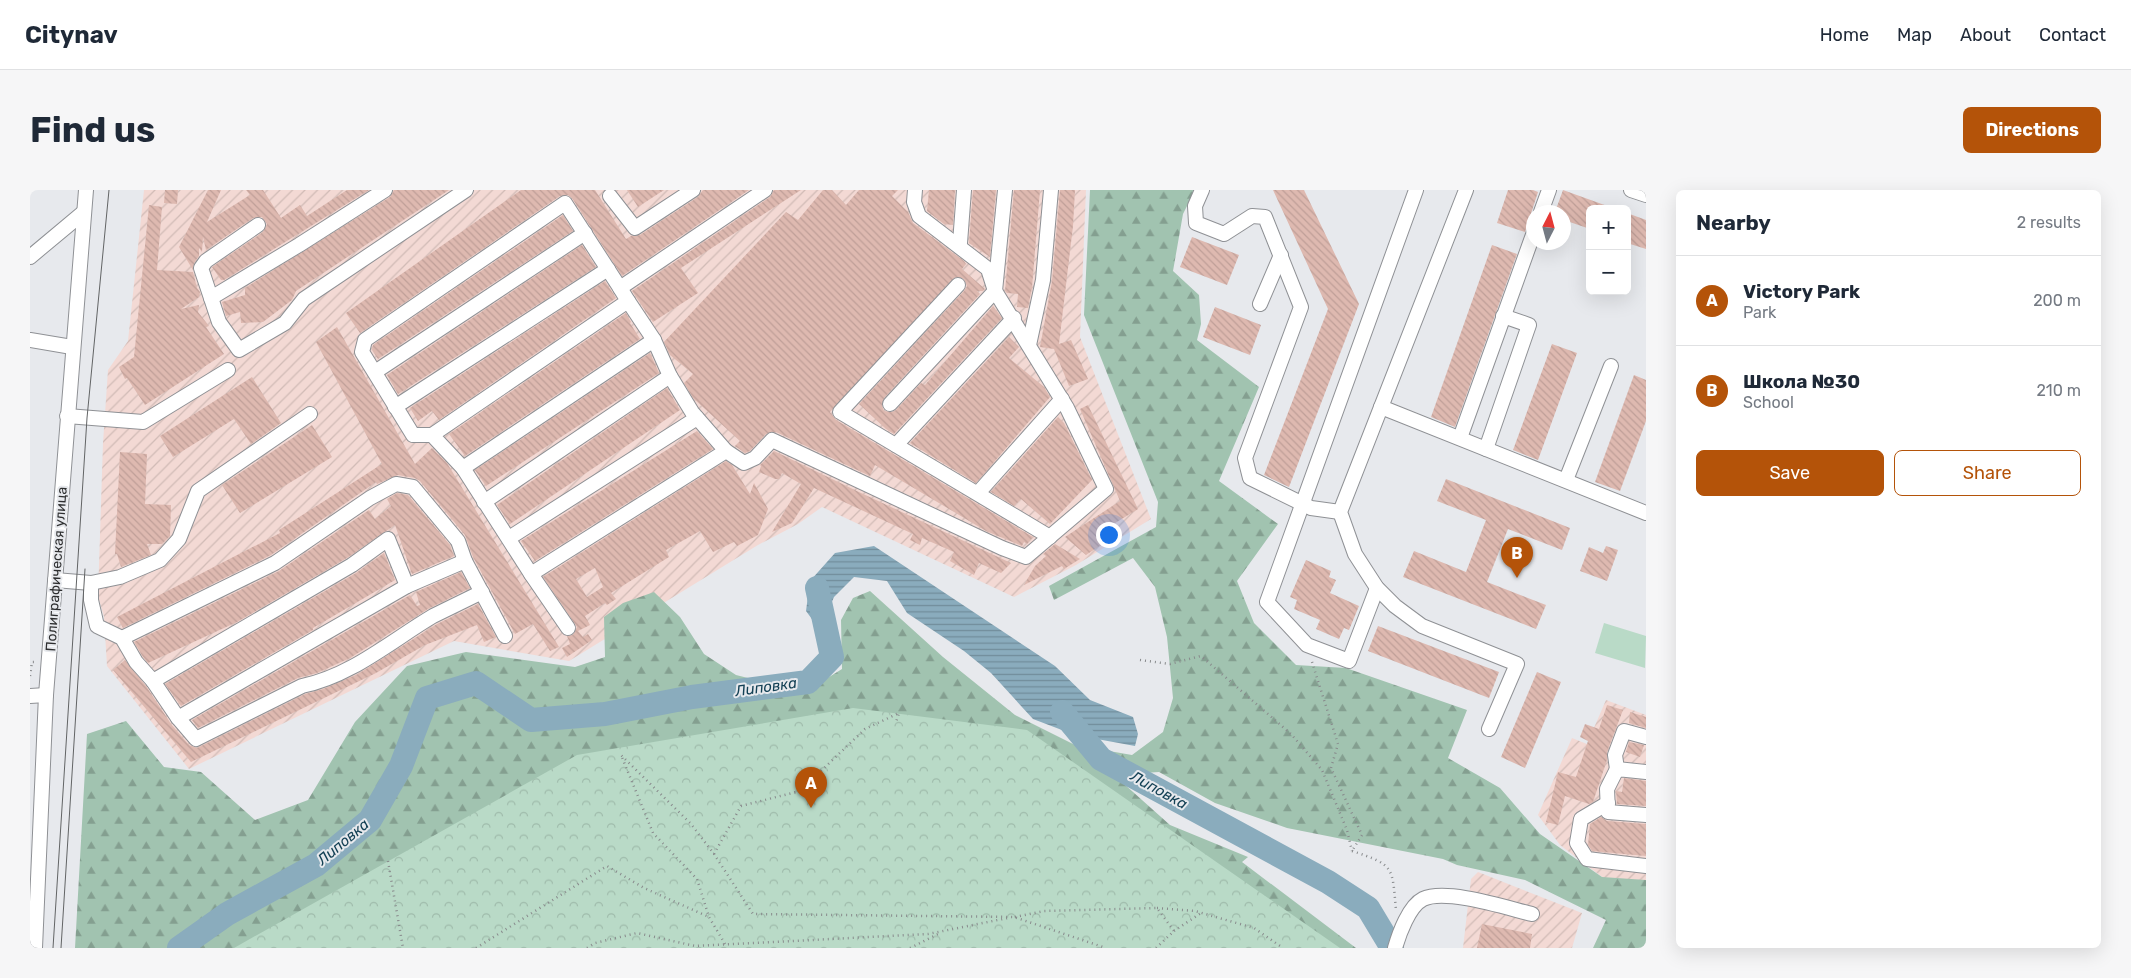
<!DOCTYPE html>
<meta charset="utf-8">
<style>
body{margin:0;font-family:Rubik,sans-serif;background:#f6f6f7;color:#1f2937}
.controls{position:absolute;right:15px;top:15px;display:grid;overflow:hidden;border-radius:8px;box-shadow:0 5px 20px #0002}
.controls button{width:45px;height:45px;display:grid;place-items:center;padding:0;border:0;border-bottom:1px solid #e0e1e3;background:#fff;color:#1f2937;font:25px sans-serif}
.compass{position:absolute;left:1496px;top:15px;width:45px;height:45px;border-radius:50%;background:#fff;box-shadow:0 5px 20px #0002;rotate:6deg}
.you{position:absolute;left:1078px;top:344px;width:18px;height:18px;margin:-12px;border:4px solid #fff;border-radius:50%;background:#1a73e8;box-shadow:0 0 0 8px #1a73e833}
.badge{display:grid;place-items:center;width:32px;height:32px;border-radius:50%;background:#b45309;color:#fff;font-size:16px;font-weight:700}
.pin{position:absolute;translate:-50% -41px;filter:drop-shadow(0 1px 2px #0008)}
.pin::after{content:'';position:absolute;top:26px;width:18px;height:15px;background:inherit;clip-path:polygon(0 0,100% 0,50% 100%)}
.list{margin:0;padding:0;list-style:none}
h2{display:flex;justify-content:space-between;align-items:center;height:65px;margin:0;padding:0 20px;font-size:21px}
h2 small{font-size:16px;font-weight:400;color:#747a83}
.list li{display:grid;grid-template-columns:32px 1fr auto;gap:15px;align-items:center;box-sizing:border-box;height:90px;padding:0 20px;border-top:1px solid #e0e1e3}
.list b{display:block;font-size:19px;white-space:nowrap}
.list p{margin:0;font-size:16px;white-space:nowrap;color:#747a83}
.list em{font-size:16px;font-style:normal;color:#747a83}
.actions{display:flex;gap:10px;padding:15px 20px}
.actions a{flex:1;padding:11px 0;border:1px solid #b45309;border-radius:8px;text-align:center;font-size:18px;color:#b45309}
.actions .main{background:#b45309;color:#fff}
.map{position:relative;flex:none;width:1616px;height:758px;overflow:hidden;border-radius:8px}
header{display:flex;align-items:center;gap:30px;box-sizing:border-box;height:70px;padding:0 25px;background:#fff;border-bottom:1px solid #e0e1e3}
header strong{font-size:24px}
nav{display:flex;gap:28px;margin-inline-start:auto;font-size:18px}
.intro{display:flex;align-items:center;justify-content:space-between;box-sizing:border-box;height:120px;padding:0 30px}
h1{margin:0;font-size:35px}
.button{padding:12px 22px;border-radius:8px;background:#b45309;color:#fff;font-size:18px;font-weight:700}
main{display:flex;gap:30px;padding:0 30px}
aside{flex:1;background:#fff;border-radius:8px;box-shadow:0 5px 20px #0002}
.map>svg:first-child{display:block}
.industrial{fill:url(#industrial-furrows)}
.green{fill:#b9dac7}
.forest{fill:url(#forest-firs)}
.park{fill:url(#park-crowns)}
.water{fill:url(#water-rules)}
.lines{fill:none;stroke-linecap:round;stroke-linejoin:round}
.river{stroke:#8aacbd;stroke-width:24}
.building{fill:url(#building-back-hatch);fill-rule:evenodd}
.minor-casing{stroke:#8f9195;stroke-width:16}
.path{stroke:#888a8c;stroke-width:2.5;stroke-dasharray:1 4;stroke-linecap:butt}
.minor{stroke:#fff;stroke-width:14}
.tram{stroke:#626465;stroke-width:1}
.labels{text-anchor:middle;stroke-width:4;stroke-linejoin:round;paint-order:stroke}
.street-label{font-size:14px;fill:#2e2f30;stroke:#e7e9ed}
.water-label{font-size:15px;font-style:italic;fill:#144155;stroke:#e7e9ed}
</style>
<header>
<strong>Citynav</strong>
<nav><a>Home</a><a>Map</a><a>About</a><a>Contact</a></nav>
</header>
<div class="intro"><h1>Find us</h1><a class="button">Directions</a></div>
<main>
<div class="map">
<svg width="1616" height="758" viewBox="0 0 1616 758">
<defs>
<pattern id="industrial-furrows" width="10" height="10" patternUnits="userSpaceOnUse" patternTransform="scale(1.25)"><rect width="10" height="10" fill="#f3d9d4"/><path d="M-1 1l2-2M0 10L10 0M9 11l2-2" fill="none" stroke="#d1bbb6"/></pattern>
<pattern id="forest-firs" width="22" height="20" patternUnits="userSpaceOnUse" patternTransform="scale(1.25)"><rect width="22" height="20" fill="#a1c3b0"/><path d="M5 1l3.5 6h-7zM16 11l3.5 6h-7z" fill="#849f90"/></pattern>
<pattern id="park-crowns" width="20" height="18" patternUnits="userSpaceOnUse" patternTransform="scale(1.25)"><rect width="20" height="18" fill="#b9dac7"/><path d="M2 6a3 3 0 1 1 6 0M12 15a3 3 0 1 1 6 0" fill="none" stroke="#9fbbab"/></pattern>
<pattern id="water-rules" width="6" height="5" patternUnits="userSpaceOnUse" patternTransform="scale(1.25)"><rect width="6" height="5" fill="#8aacbd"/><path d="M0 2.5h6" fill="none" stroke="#718c9a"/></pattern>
<pattern id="building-back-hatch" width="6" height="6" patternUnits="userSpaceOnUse" patternTransform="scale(1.25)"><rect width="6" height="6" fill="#deb9b0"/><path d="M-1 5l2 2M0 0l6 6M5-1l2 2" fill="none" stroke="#bf9f98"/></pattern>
</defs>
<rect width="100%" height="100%" fill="#e7e9ed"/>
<g class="industrial">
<polygon points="114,0 1056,0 1050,147 1121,329 1046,375 984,407 792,317 768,334 728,355 539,471 424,451 159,579 77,476 74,427 68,406 73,253 78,180 98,151"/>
<polygon points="1576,510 1616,525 1616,711 1601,709 1530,655 1508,625 1542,548 1557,554"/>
<polygon points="1448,682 1552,723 1542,758 1433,758 1441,689"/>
</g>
<polygon class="green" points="1574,433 1616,446 1615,478 1565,463"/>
<polygon class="forest" points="1060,0 1165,0 1153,24 1143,81 1169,105 1171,134 1167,150 1229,197 1189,291 1248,334 1207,391 1224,433 1266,475 1316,478 1437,520 1418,568 1470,598 1510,644 1572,687 1616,690 1616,758 1563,758 1576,730 1495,690 1427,675 1413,669 1257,638 1185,613 1129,582 1084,585 1140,635 1218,667 1212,672 1326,758 45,758 57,544 96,531 134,577 171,582 225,630 278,610 325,532 377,476 436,462 545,477 575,467 574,427 593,413 624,402 650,427 674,464 706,485 775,502 812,479 811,430 823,408 840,401 913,467 985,525 1045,555 1102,565 1133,542 1143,508 1137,447 1125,397 1103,368 1024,410 1019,396 1126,337 1128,312 1054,125"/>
<polygon class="park" points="823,518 997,540 1310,758 204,758 547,565"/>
<polygon class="water" points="844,356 1025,476 1060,510 1103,527 1108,544 1105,556 1045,545 1003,529 961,483 934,461 877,423 857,391 824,387 804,407 790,440 776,421 780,391 805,363"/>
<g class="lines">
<g class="river">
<polyline points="1032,522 1071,569 1298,692 1338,718 1362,758"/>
<polyline points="149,758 197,724 286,675 340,630 371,576 397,508 446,493 501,530 575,524 662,507 778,492 802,467 787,398"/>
</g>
</g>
<g class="building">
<polygon points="135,0 148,0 147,14 134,13"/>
<polygon points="178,0 191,0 177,32 220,5 216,0 233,0 251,28 270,15 277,26 317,0 339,0 194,90 191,90 182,77 233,42 237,34 232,27 223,28 176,60 173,47 172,62 169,58 169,66 164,73 163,80 149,57"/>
<polygon points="364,0 419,0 266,101 262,110 233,132 211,133 210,122 196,126 192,112 215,105 215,98 360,7"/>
<polygon points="491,0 565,0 596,49 601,46 610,45 668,7 673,0 719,0 592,86 542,8 538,5 530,6 330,143 316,123"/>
<polygon points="597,0 634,0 608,17"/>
<polygon points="744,0 771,0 651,78 668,103 623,132 602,101 740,7"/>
<polygon points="793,0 802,0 816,15 829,0 868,0 862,6 878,22 883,33 934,71 936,74 932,79 955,99 953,101 947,101 950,104 854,208 852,216 854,221 862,222 866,220 891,193 895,195 963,116 972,128 864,244 856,239 829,214 934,101 937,96 934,89 925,87 800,222 806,230 1003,347 997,354 994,352 992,356 956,341 845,275 840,286 746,242 736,244 720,261 715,263 705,256 710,251 663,208 654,193 663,184 640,165 634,152 756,22 768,30"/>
<polygon points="899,0 925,0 923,35 914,34 897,21"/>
<polygon points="943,0 966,0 960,67 939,53"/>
<polygon points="984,0 1010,0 1002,98 998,118 987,117 988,104 977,103 975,101"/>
<polygon points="1030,0 1045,0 1043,36 1029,154 1041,150 1058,189 1039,196 1024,159 1010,157 1022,91"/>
<polygon points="1243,0 1274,0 1329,114 1259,297 1234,285 1298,119"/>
<polygon points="1478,0 1503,0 1508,2 1495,42 1467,33"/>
<polygon points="1533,0 1580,17 1580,19 1560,19 1560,39 1534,30 1534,22 1525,22"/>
<polygon points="119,15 132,17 127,80 163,82 167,98 170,102 169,107 151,119 169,115 168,122 179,136 176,137 194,164 115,215 97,188 95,189 89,177 104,167"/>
<polygon points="1597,23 1616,30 1616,59 1597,53"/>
<polygon points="533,25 543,41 348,169 342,160 343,155"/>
<polygon points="1162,47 1209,65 1197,95 1150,77"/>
<polygon points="552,55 566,77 368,204 357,185"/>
<polygon points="1462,55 1487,64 1425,237 1401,227"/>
<polygon points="575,91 586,108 409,230 402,221 388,231 380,218"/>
<polygon points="1185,117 1231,135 1220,165 1173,147"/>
<polygon points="596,123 601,132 600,133 610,149 435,266 419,244"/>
<polygon points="307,137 385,274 402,258 417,273 529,457 520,461 503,434 485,444 443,367 435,345 390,291 385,288 368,285 347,294 346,292 241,365 93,438 87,427 250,343 249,340 352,274 286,152"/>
<polygon points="979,147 989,157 979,168 1014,197 1020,207 946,293 880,253"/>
<polygon points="1522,154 1547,163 1508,270 1483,260"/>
<polygon points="620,163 629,183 456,296 445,280"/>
<polygon points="1604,185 1616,190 1616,231 1590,301 1565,292"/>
<polygon points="222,187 251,233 221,254 204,229 143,267 130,246"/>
<polygon points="637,198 650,220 480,334 467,315"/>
<polygon points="1058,215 1108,319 1069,343 1074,353 1056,365 1035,347 1090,311 1050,219"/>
<polygon points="1028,227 1034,233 1062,290 1020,334 991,309 984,316 961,302"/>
<polygon points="282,235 302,267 210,323 192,295"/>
<polygon points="667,241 683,259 505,371 491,351"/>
<polygon points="744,261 831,303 981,373 971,383 949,373 944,385 920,371 924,362 892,348 890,355 880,350 883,344 784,298 762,333 742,342 771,294 752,283 749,289 745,289 729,282 731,276 730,275"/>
<polygon points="90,262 117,264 115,314 141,315 140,346 132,354 117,354 121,365 91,377 87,364 85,364"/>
<path d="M696,271L702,275L720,304L724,293L738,319L728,345L707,356L704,352L683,362L670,341L636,360L639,367L581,403L586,409L577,415L575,413L555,426L560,435L548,441L553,447L558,444L562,450L537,467L532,458L540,454L537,446L543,445L547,437L513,387ZM565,378L573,397L557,407L546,389Z"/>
<polygon points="1416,289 1540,338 1532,360 1478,339 1457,392 1516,415 1506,439 1373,387 1384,361 1436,382 1456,330 1407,311"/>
<polygon points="367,303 378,305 420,355 424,366 382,384 365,335 317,368 207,432 118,473 113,467 104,452 249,381 339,320 345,329 361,316 357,309"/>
<polygon points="1025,354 1050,369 1034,379 1032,376 994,395 1005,376 1016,366 1013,364"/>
<polygon points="1576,356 1588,360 1577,391 1550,381 1559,357 1573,363"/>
<polygon points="354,363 365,390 283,438 283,440 151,516 135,494 326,383"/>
<polygon points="1276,370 1301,381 1299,387 1306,390 1300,403 1329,416 1319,440 1314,438 1309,449 1286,439 1290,430 1264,419 1267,410 1260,407"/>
<polygon points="431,382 440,398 398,419 320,468 287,483 268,488 168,538 162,530 380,405 387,416 390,415 386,402"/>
<polygon points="448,414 466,447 454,452 447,435 395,455 346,483 161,572 83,480 95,470 116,496 141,534 159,555 167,558 275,504 293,499 328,484 407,434"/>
<polygon points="1348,436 1469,482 1459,508 1338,461"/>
<polygon points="1507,482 1531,492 1495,578 1471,567"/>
<polygon points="1577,515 1593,520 1577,562 1577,570 1563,612 1559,614 1535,606 1528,635 1516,632 1528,582 1546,587 1558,551 1550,547 1555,534 1569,539"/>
<polygon points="1600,522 1616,527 1616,538 1599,533"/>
<polygon points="1599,552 1614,555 1610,567 1596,562"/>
<polygon points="1594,588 1616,591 1616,616 1587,614 1586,601 1592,602"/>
<polygon points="1571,627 1577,631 1616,634 1616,666 1562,661 1558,655 1560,634"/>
<polygon points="1452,734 1502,744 1500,758 1447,758"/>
</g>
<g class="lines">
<g class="minor-casing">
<g id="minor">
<polyline points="735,0 590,98 598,111 402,245 433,278 501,384 696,261 714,273 725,268 742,250 972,358 996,367 1076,299 1037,218 965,101 958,79 889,26 884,12 885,0"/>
<polyline points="1172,0 1165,16 1166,33 1194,44 1222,26 1235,27 1271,117 1215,268 1220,288 1281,318 1310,322"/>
<polyline points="1436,0 1310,322 1325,364 1347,398 1365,416 1392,436 1487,474 1459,539"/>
<polyline points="1601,0 1616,5"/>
<polyline points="580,6 605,38 663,0"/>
<polyline points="1511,22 1519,0"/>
<polyline points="228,35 176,71 171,78 189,132 209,160 255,133 274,109 436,0"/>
<polyline points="930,53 934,0"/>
<polyline points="0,67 54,22"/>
<polyline points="928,95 810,222 1020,347"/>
<polyline points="181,108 269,55 355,0"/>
<polyline points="598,111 624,150 640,186 662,222 696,261"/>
<polyline points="1230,114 1251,65"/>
<polyline points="0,150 42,157"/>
<polyline points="999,155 1013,90 1021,0"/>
<polyline points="345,182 555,43"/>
<polyline points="860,214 965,101 975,0"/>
<polyline points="365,217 578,79"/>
<polyline points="1351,217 1616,323"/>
<polyline points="37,226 113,232 198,180"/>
<polyline points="402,245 383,245 332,162 335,150 535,13 590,98"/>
<polyline points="1430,248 1504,42"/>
<polyline points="866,255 984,128"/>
<polyline points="1456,259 1499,135 1473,126"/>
<polyline points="433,278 624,150"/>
<polyline points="1536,290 1581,176"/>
<polyline points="948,303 1032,209"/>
<polyline points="454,312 640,186"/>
<polyline points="479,348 667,228"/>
<polyline points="501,384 538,438"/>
<polyline points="25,390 61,393 90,387 130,370 149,349 168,301 280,224"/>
<polyline points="61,393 61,410 67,436 92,448 106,472 123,491 322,375 358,349 377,396 435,371 475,446"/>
<polyline points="1347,398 1319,471 1277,455 1237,412 1386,0"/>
<polyline points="92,448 245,373 340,308 366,294 383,297 428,351 435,371"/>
<polyline points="123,491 148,528 377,396"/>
<polyline points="0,506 16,505"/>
<path d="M148,528L166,549L272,496C321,486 361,451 403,426C419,418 436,410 452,402"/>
<polyline points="1587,579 1585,565 1594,541 1616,547"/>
<polyline points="1616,582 1587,579 1577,599 1578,622 1616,625"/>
<polyline points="1578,613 1551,629 1547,653 1557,669 1616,676"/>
<polyline points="5,758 16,505 56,0"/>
<path d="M1365,758C1369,744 1379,716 1393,709C1416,698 1477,718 1502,724"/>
</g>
</g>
<g class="path">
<polyline points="1110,470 1140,474 1171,466 1261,544 1292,580 1317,640 1322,661"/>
<polyline points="1282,472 1308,554 1301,578 1332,645 1322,661"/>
<polyline points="0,486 2,472 5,472"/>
<path d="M1322,661C1365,675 1362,677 1366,720"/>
<polyline points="684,664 711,616 770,601 835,539 869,523 866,532"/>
<polyline points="358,671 373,758"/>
<polyline points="1127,718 1165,721 1224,738 1253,758"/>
<polyline points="985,727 1014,721 1127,718 1144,741 1126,758"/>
<polyline points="1144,741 1171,723"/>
<polyline points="695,754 679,727 667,689 623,643 591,565 661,634 684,664 723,724 984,727 1076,758"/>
<polyline points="446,758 577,676 614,698 679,727"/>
<polyline points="557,758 565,753 607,743 665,756 898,744 978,728"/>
<polyline points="880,758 910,743"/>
</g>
<use href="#minor" class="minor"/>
<g class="tram">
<polyline points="23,758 57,228 79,0"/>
<polyline points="31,758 55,379"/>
</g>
</g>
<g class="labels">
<g class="street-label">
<text transform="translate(26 379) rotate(-86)" y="5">Полиграфическая улица</text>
</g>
<g class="water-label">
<text transform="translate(736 497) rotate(-8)" y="5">Липовка</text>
<text transform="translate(1129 600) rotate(29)" y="5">Липовка</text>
<text transform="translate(313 652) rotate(-40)" y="5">Липовка</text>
</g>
</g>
</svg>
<div class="controls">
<button>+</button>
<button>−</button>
</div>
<svg class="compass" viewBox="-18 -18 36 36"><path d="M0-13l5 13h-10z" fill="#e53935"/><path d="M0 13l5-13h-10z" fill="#747a83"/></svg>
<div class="you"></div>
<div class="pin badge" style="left:781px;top:618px">A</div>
<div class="pin badge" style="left:1487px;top:388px">B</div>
</div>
<aside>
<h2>Nearby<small>2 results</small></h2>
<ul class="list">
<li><span class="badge">A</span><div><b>Victory Park</b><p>Park</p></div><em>200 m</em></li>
<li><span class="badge">B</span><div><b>Школа №30</b><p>School</p></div><em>210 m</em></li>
</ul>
<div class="actions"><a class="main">Save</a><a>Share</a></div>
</aside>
</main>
